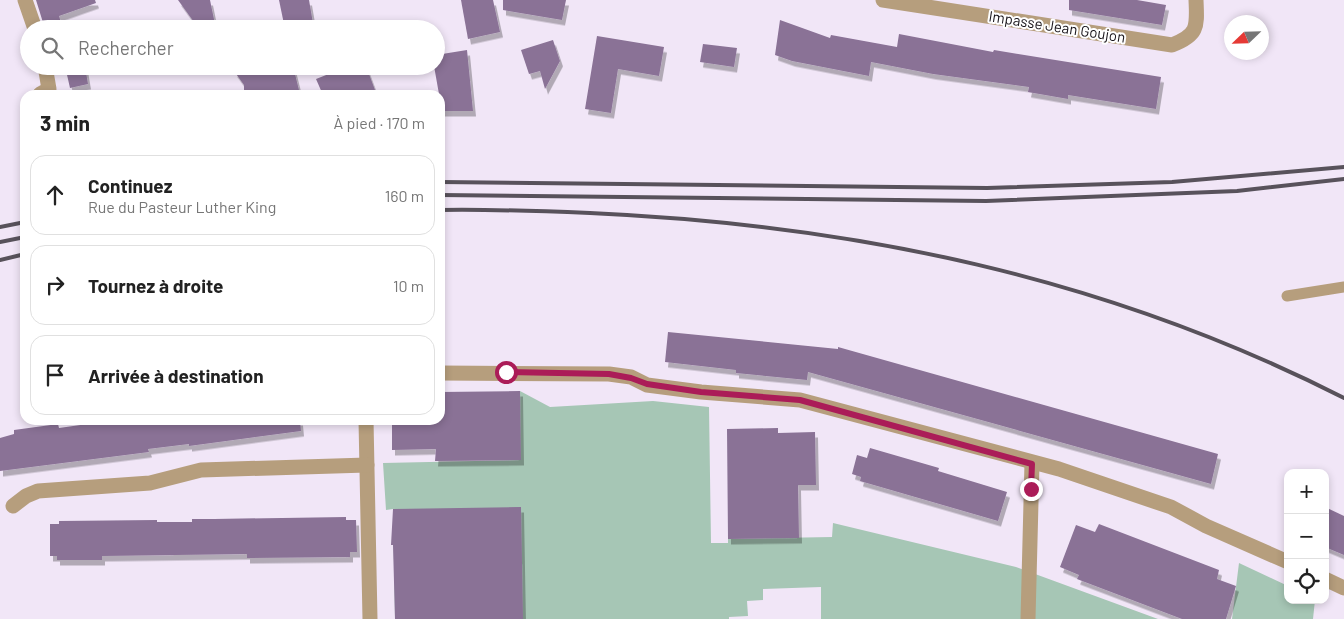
<!DOCTYPE html>
<html lang="fr">
<meta charset="utf-8">
<style>
body{margin:0;font-family:Barlow,sans-serif;background:#f2f2f2;color:#222}
.controls{position:absolute;right:15px;bottom:15px;display:grid;overflow:hidden;border-radius:10px;box-shadow:0 2px 8px #0003}
.controls button{width:45px;height:45px;display:grid;place-items:center;padding:0;border:0;border-bottom:1px solid #e0e0e0;background:#fff;color:#222;font:25px sans-serif}
.compass{position:absolute;left:1224px;top:15px;width:45px;height:45px;border-radius:50%;background:#fff;box-shadow:0 2px 8px #0003;rotate:247deg}
.stop{position:absolute;width:15px;height:15px;margin:-11px;border:4px solid #ab1c58;border-radius:50%;background:#fff}
.stop.end{background:#ab1c58;border-color:#fff;box-shadow:0 1px 5px #0008}
.list{margin:0;padding:0;list-style:none}
h2{display:flex;justify-content:space-between;align-items:center;height:65px;margin:0;padding:0 20px;font-size:21px}
h2 small{font-size:16px;font-weight:400;color:#767676}
.list li{display:grid;grid-template-columns:32px 1fr auto;gap:15px;align-items:center;box-sizing:border-box;height:80px;margin:0 10px 10px;padding:0 10px;border:1px solid #e0e0e0;border-radius:15px}
.list b{display:block;font-size:19px;white-space:nowrap}
.list p{margin:0;font-size:16px;white-space:nowrap;color:#767676}
.list em{font-size:16px;font-style:normal;color:#767676}
.icon{flex:none;width:28px;height:28px;fill:none;stroke:currentColor;stroke-width:2;stroke-linecap:round;stroke-linejoin:round}
.map{position:relative;flex:none;width:1344px;height:619px;overflow:hidden}
.search{position:absolute;background:#fff;box-shadow:0 2px 8px #0003;left:20px;top:20px;width:425px;height:55px;display:flex;align-items:center;gap:12px;box-sizing:border-box;padding:0 18px;border-radius:28px;color:#767676;font-size:19px}
.panel{position:absolute;background:#fff;box-shadow:0 2px 8px #0003;left:20px;top:90px;width:425px;height:335px;border-radius:15px}
.map>svg:first-child{display:block}
.green{fill:#a6c6b5}
.building{fill:#8a7296;filter:url(#shadow)}
.lines{fill:none;stroke-linecap:round;stroke-linejoin:round}
.lane{stroke:#b69e7d;stroke-width:11}
.street{stroke:#b69e7d;stroke-width:15}
.rail{stroke:#58525b;stroke-width:4}
.route{stroke:#ab1c58;stroke-width:6}
.labels{text-anchor:middle;stroke-width:4;stroke-linejoin:round;paint-order:stroke}
.street-label{font-size:15px;fill:#18141a;stroke:#fff}
</style>
<div class="map">
<svg width="1344" height="619" viewBox="0 0 1344 619">
<defs>
<filter id="shadow"><feDropShadow dx="3" dy="5.5" stdDeviation="0" flood-color="#0004"/></filter>
</defs>
<rect width="100%" height="100%" fill="#f1e6f7"/>
<g class="green">
<polygon points="520,391 550,407 653,401 709,407 711,543 728,543 728,539 832,537 833,523 1016,567 1158,619 821,619 821,587 763,589 763,600 747,601 748,616 729,617 729,619 395,619 393,509 386,510 383,463 520,460"/>
<polygon points="1239,563 1288,586 1288,600 1315,600 1313,619 1232,619"/>
</g>
<g class="building">
<polygon points="36,0 95,0 96,3 59,16 63,29 45,29"/>
<polygon points="178,0 210,0 216,29 199,29"/>
<polygon points="279,0 309,0 314,29 285,29"/>
<polygon points="461,0 493,0 500,32 468,39"/>
<polygon points="503,0 566,0 562,20 503,10"/>
<polygon points="1069,0 1137,0 1166,5 1162,25 1069,10"/>
<polygon points="780,20 830,38 831,35 897,47 899,34 993,52 994,50 1161,77 1156,109 1068,95 1068,99 1028,92 1029,87 933,74 871,62 869,76 792,61 775,55"/>
<polygon points="597,36 664,47 659,76 618,69 611,113 585,109"/>
<polygon points="553,40 560,61 545,89 540,71 529,74 521,50"/>
<polygon points="703,44 737,48 734,67 700,62"/>
<polygon points="467,50 473,111 442,111 434,66 436,66 436,55"/>
<polygon points="65,66 85,66 88,84 70,88"/>
<polygon points="265,66 293,66 299,90 266,95 244,95 244,85 234,71"/>
<polygon points="349,66 366,66 375,90 372,91 374,95 323,95 316,79"/>
<polygon points="668,332 838,349 838,347 1218,454 1211,484 808,372 807,380 736,373 736,370 665,362"/>
<polygon points="520,391 521,460 435,461 436,449 392,450 392,420 440,420 440,392"/>
<polygon points="116,420 300,420 301,431 189,446 189,444 148,449 149,452 0,471 0,438 14,434 14,430 58,424 59,428"/>
<polygon points="778,428 778,433 815,432 816,485 798,485 799,538 728,539 727,429"/>
<polygon points="870,448 939,468 938,471 1007,492 998,521 860,481 861,477 852,474 857,455 867,458"/>
<polygon points="521,507 523,619 395,619 393,545 391,545 393,509"/>
<polygon points="1325,507 1344,516 1344,555 1325,547"/>
<polygon points="346,517 346,520 356,520 357,552 350,552 350,557 247,558 247,554 102,556 102,560 57,560 57,556 50,556 50,524 59,524 59,521 157,520 157,522 192,522 192,519 214,519"/>
<polygon points="1099,524 1219,570 1217,579 1236,586 1226,619 1182,619 1077,579 1079,575 1060,567 1076,525 1095,532"/>
</g>
<g class="lines">
<polyline class="lane" points="1287,296 1344,287"/>
<g class="street">
<polyline points="25,0 35,29"/>
<path d="M883,0L1172,45C1199,35 1197,26 1196,0"/>
<polyline points="40,94 49,89 45,66"/>
<polyline points="440,373 609,374 631,377 647,385 701,392 800,400 1059,469 1171,507 1206,526 1288,562"/>
<polyline points="366,420 370,619"/>
<polyline points="13,506 26,496 38,491 150,483 201,470 367,465"/>
<polyline points="1325,579 1344,588"/>
<polyline points="1028,619 1032,463"/>
</g>
<g class="rail">
<polyline points="440,182 987,188 1172,182 1344,167"/>
<polyline points="440,195 986,201 1237,191 1344,179"/>
<path d="M440,210C490,209 540,211 590,213C855,225 1106,277 1344,398"/>
<polyline points="0,227 25,222"/>
<polyline points="0,242 25,237"/>
<polyline points="0,260 25,254"/>
</g>
</g>
<g class="lines">
<polyline class="route" points="506,372 609,374 631,378 647,384 701,392 800,400 1032,464 1031,489"/>
</g>
<g class="labels">
<g class="street-label">
<text transform="translate(1057 27) rotate(9)" y="5">Impasse Jean Goujon</text>
</g>
</g>
</svg>
<div class="controls">
<button>+</button>
<button>−</button>
<button><svg class="icon" aria-label="locate" viewBox="0 0 24 24"><circle cx="12" cy="12" r="6"/><path d="M12 2v4M12 18v4M2 12h4M18 12h4"/></svg></button>
</div>
<svg class="compass" viewBox="-18 -18 36 36"><path d="M0-13l5 13h-10z" fill="#e53935"/><path d="M0 13l5-13h-10z" fill="#767676"/></svg>
<div class="stop" style="left:506px;top:372px"></div>
<div class="stop end" style="left:1031px;top:489px"></div>
<div class="search"><svg class="icon" aria-label="search" viewBox="0 0 24 24"><circle cx="10" cy="10" r="6"/><path d="M15 15l6 6"/></svg>Rechercher</div>
<section class="panel">
<h2>3 min<small>À pied · 170 m</small></h2>
<ul class="list">
<li><svg class="icon" aria-label="ahead" viewBox="0 0 24 24"><path d="M12 20V5M6 11l6-6 6 6"/></svg><div><b>Continuez</b><p>Rue du Pasteur Luther King</p></div><em>160 m</em></li>
<li><svg class="icon" aria-label="right" viewBox="0 0 24 24"><path d="M7 20v-9h11M14 6l5 5-5 5"/></svg><div><b>Tournez à droite</b></div><em>10 m</em></li>
<li><svg class="icon" aria-label="arrive" viewBox="0 0 24 24"><path d="M6 21V4h12l-3 4 3 4H6"/></svg><div><b>Arrivée à destination</b></div></li>
</ul>
</section>
</div>
